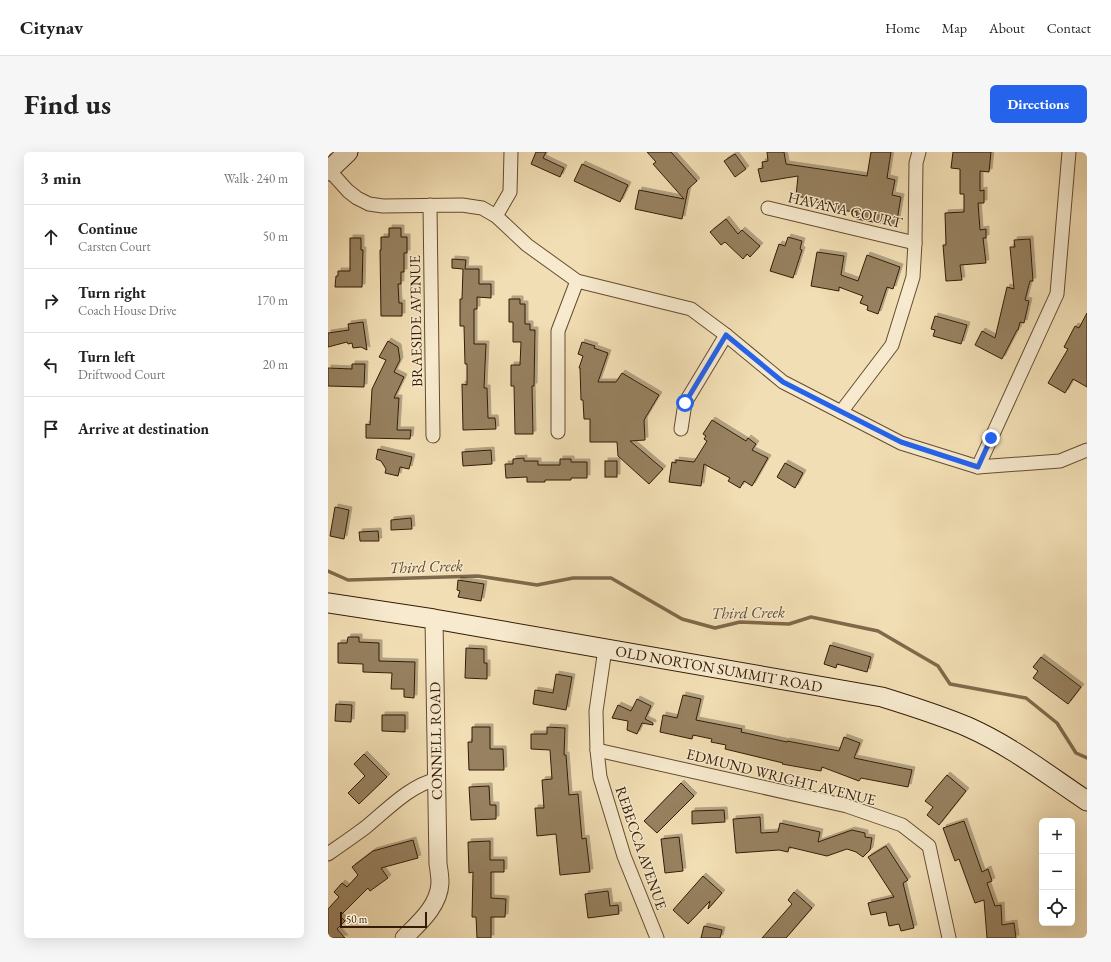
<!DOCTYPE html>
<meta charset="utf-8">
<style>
body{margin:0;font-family:"EB Garamond",serif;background:#f6f6f6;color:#222}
.controls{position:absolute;right:12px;bottom:12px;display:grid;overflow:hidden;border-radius:6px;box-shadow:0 4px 16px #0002}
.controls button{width:36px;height:36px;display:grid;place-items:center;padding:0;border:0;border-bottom:1px solid #e0e0e0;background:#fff;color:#222;font:20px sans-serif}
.scale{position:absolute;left:12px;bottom:10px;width:87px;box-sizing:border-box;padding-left:4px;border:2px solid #341c04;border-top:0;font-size:11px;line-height:14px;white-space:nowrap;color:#341c04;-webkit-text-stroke:3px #f7eace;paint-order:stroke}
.stop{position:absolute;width:12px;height:12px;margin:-9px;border:3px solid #2563eb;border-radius:50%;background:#fff}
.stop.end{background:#2563eb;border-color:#fff;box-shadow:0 1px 4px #0008}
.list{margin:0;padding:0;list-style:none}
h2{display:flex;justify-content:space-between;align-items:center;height:52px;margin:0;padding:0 16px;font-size:17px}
h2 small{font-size:13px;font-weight:400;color:#767676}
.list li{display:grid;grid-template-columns:26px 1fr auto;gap:12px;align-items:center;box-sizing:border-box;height:64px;padding:0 16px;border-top:1px solid #e0e0e0}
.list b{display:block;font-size:15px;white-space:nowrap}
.list p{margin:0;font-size:13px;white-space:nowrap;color:#767676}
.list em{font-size:13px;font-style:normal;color:#767676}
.icon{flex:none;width:22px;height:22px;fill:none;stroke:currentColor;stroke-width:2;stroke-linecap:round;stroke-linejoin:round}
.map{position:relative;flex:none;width:759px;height:786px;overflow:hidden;border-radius:6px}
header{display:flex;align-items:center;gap:24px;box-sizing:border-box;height:56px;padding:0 20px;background:#fff;border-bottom:1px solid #e0e0e0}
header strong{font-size:19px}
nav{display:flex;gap:22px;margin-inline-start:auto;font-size:14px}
.intro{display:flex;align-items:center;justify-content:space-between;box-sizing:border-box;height:96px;padding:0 24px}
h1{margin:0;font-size:28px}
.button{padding:10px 18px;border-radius:6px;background:#2563eb;color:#fff;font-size:14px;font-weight:700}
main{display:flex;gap:24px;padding:0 24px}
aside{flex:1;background:#fff;border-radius:6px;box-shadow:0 4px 16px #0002}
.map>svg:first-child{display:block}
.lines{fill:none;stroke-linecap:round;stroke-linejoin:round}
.stream{stroke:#7f694a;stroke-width:3.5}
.building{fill:#978160;stroke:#341c04;filter:url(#shadow)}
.minor-casing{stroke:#644c30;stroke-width:15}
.tertiary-casing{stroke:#644c30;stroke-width:19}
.secondary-casing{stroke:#341c04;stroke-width:21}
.minor{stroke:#f7eace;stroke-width:13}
.tertiary{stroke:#f7eace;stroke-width:17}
.secondary{stroke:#f7eace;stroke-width:19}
.route{stroke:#2563eb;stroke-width:5}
.labels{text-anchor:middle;stroke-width:3;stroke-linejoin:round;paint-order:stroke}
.street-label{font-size:15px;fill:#341c04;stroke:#f7eace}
.water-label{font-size:16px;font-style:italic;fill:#60492d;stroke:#f7eace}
</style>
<header>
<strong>Citynav</strong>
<nav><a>Home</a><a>Map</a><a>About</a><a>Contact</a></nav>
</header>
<div class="intro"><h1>Find us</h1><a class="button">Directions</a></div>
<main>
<aside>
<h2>3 min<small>Walk · 240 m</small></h2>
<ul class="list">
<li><svg class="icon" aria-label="ahead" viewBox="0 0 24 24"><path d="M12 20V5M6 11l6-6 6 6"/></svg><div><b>Continue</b><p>Carsten Court</p></div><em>50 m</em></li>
<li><svg class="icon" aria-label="right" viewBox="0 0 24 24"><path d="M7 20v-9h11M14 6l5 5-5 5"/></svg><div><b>Turn right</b><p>Coach House Drive</p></div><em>170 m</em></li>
<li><svg class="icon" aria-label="left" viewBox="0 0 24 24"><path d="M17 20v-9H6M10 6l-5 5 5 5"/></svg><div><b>Turn left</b><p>Driftwood Court</p></div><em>20 m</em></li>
<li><svg class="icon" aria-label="arrive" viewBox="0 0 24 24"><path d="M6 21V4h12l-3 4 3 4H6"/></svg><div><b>Arrive at destination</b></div></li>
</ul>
</aside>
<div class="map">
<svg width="759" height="786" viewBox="0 0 759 786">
<defs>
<filter id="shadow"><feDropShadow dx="3" dy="-3" stdDeviation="0" flood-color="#0004"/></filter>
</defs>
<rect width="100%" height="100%" fill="#f2deb4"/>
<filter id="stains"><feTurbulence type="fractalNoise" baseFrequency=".005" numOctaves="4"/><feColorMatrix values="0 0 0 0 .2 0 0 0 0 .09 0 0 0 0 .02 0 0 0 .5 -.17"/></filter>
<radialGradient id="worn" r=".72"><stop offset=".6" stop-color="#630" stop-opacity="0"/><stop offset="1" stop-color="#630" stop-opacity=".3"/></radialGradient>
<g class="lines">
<polyline class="stream" points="0,419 20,428 150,424 209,433 245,426 283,426 354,467 387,476 412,470 461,472 483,465 550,479 610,514 622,532 698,546 729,571 748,601 759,606"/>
</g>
<g class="building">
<polygon points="208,0 218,0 215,6 236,16 232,25 203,12"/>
<polygon points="319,0 343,0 369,29 360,37 354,67 307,57 311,38 356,47 325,12 328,10"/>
<polygon points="439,0 456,0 458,12 539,24 543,0 563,0 559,26 567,28 564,43 573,45 568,74 528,67 529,60 510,58 510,53 478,49 479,46 468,44 470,24 433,30 430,17 435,16 434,10 440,9"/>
<polygon points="625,0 663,0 661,20 652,19 652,39 656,38 656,51 650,51 652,78 658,77 658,86 655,86 658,111 632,113 634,128 618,129 615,93 618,93 617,61 636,60 636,42 632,42 632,17 623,16"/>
<polygon points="407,2 418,17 407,25 396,9"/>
<polygon points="254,12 300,33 292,50 246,29"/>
<polygon points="398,67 410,82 414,78 432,94 422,105 419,102 415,107 397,90 393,93 382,80"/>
<polygon points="61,76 73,76 73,85 79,85 79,101 76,101 76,120 73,120 73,132 70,132 71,151 74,151 74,164 53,164 52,98 53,98 53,85 61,85"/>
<polygon points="460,85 474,89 472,97 474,98 465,126 442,119 451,92 457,94"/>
<polygon points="22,86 33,86 33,98 35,98 34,135 7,135 8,124 10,124 10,119 22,119"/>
<polygon points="702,87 705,129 702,129 697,148 701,149 696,171 692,170 690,178 689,178 674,207 647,193 654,179 667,186 679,135 686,137 682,95 687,95 686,88"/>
<polygon points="489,100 516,104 513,123 530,129 539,103 572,115 565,137 559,135 550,162 539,158 540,154 532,151 535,144 511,135 511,139 483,134"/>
<polygon points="124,107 138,108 137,117 151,117 151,132 163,132 163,146 149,145 149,157 146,157 146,192 158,192 156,236 159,236 160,266 167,266 168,277 135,278 134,232 139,233 139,212 137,212 136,174 132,174 132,147 134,147 135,117 124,116"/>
<polygon points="181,147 192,147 192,152 197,152 197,172 202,172 202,178 207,178 206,234 204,234 205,282 187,282 186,234 183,234 183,213 192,213 193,190 185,190 185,170 181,170"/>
<polygon points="759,161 759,235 745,227 737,241 720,231 740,197 736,195 747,174 751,176"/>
<polygon points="607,164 639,173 633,192 605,184 607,178 603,177"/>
<polygon points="35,170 39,198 33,195 25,196 24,191 20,192 19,190 0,195 0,181 21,178 20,172"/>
<polygon points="60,189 70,195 72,208 66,220 76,225 66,246 71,246 69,278 83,278 82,287 38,286 38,272 42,273 44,237 58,208 51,205"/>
<polygon points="254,190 267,194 266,196 280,201 270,230 288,230 294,221 331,243 316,268 317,288 302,289 335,317 321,332 290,304 289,290 262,290 262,267 256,267 255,248 253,248 252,216 251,216 255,204 250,202"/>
<polygon points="24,212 37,212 36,235 0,234 0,216 24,217"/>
<polygon points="384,268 418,289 420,286 428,292 424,298 440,306 424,334 416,329 412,336 400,329 402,326 376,312 373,334 341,330 344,310 348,311 348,308 366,310 379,289 376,287 378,284 375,282"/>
<polygon points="50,297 84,305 81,317 72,315 70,324 57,321 58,317 53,309 48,307"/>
<polygon points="163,298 164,312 135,314 134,300"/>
<polygon points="196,306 196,309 210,309 210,313 232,313 232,307 243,307 243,310 259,310 259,326 243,326 243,328 217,328 217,330 199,330 199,325 178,326 177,312 185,312 185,307"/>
<rect x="277" y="309" width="12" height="16"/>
<polygon points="457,311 475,321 467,336 449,325"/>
<polygon points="7,355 21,358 16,387 2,384"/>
<polygon points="83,366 84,377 63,378 63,368"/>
<polygon points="50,379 51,389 32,389 31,380"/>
<polygon points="130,428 156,432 153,449 130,445 132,439 129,438"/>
<polygon points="20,485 31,485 31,490 51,491 51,509 87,510 86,546 76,545 76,537 63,537 64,521 35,520 35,512 10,511 10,491 19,491"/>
<polygon points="502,493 543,505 539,520 509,512 508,516 496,512"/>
<polygon points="138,496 156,497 156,511 159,511 159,527 137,526"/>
<polygon points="713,505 753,535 740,552 705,526 710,519 705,515"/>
<polygon points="228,522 244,525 238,558 205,552 207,538 225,541"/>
<polygon points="355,543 373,547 368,568 414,577 413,580 459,590 459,589 511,599 516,585 532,591 526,606 584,618 580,635 533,626 531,629 494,615 493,619 454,612 455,611 397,597 398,593 383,590 384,587 365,583 364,587 332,580 335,563 349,566"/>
<polygon points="309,547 323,554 317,567 325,571 325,573 314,571 309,582 299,578 300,569 284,566 290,553 303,559"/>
<polygon points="8,552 24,553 23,570 7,569"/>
<polygon points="54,563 77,563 77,580 54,579"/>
<polygon points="144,575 162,575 162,597 175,597 176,618 141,618 140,590 144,590"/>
<polygon points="219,575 237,576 236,603 238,603 241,643 250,642 254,687 258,686 262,720 232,723 228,682 209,684 207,656 216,656 214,628 224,627 222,598 203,597 203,582 219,582"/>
<polygon points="36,602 59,625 31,652 20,641 37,624 26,612"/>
<polygon points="619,623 638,639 611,673 599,663 605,655 597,649"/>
<polygon points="353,631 366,644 329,681 316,669"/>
<polygon points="161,634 162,653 168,653 168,667 143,668 141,635"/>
<polygon points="396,658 397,670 364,672 364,659"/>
<polygon points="432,665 433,681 450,680 452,671 492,680 490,690 524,678 537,681 537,685 544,686 542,698 535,705 528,700 519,697 499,704 461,695 460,700 451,698 408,701 405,667"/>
<polygon points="636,669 654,720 660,717 664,729 659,731 667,754 673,753 674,773 686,771 688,786 659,786 656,748 647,751 631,707 627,709 615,676"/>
<polygon points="351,685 355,719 337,721 333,687"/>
<polygon points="85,688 90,706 53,716 60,726 42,739 40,736 12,764 17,769 9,777 17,786 0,786 0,757 11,745 6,740 14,731 19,735 30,723 24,715 45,699"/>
<polygon points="162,689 162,708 176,708 176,720 163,720 163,746 178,747 177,765 163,765 163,786 149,786 148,765 144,765 145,720 141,721 140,690"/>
<polygon points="558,694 580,728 575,731 586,776 573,779 571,772 561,774 558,760 543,763 540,751 566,745 540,705"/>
<polygon points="375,724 394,741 380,757 382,749 360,772 345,758"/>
<polygon points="280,739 282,754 290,753 291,762 260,766 257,742"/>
<polygon points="466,740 484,756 458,786 434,786 464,752 460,748"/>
<polygon points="376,774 394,778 392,786 373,786"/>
</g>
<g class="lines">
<g class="minor-casing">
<g id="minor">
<polyline points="1,18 20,39 29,46 41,52 55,54 134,53 154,56 168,64 199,93 249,129 363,157 398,183 455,230 573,291 650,315 732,309 759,298"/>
<polyline points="102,53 105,284"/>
<polyline points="440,56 587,91"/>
<polyline points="168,64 182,40 183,0"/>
<polyline points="513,260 564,193 585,125 587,91 588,11 591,0"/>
<polyline points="353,277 357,251 398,183"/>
<polyline points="230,280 230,179 249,129"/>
<polyline points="650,315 729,142 741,0"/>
<polyline points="277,497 268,559 269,598 272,625 296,704 329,786"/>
<polyline points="269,598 519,654 574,673 601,694 621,786"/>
<path d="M0,702C13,693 26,684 38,675C60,657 81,634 109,627"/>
</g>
</g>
<g class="tertiary-casing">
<path id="tertiary" d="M76,786C91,771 111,754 112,731C112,725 111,718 110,712L106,467"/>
</g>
<g class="secondary-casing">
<g id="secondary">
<polyline points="0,19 20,0"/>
<path d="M0,451L106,467L554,545C583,554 612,563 640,575C683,594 720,623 759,649"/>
</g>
</g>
<use href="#minor" class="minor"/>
<use href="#tertiary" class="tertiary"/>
<use href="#secondary" class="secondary"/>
</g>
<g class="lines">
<polyline class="route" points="357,251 398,183 455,230 573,290 650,315 663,286"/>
</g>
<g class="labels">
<g class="street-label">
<text transform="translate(517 58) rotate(13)" y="5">HAVANA COURT</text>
<text transform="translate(88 169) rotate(-91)" y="5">BRAESIDE AVENUE</text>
<text transform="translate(391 517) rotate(10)" y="5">OLD NORTON SUMMIT ROAD</text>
<text transform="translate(108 589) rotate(-91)" y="5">CONNELL ROAD</text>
<text transform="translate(453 625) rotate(14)" y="5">EDMUND WRIGHT AVENUE</text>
<text transform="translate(313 696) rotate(71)" y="5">REBECCA AVENUE</text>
</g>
<g class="water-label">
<text transform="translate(98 414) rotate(-2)" y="6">Third Creek</text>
<text transform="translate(420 460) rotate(-1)" y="6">Third Creek</text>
</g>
</g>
<rect width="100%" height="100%" filter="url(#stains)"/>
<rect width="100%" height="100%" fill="url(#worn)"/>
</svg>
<div class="controls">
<button>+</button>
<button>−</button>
<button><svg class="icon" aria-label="locate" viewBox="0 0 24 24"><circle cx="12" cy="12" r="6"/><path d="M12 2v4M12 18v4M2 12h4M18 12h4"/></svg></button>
</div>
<div class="scale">50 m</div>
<div class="stop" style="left:357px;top:251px"></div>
<div class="stop end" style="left:663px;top:286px"></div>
</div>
</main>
